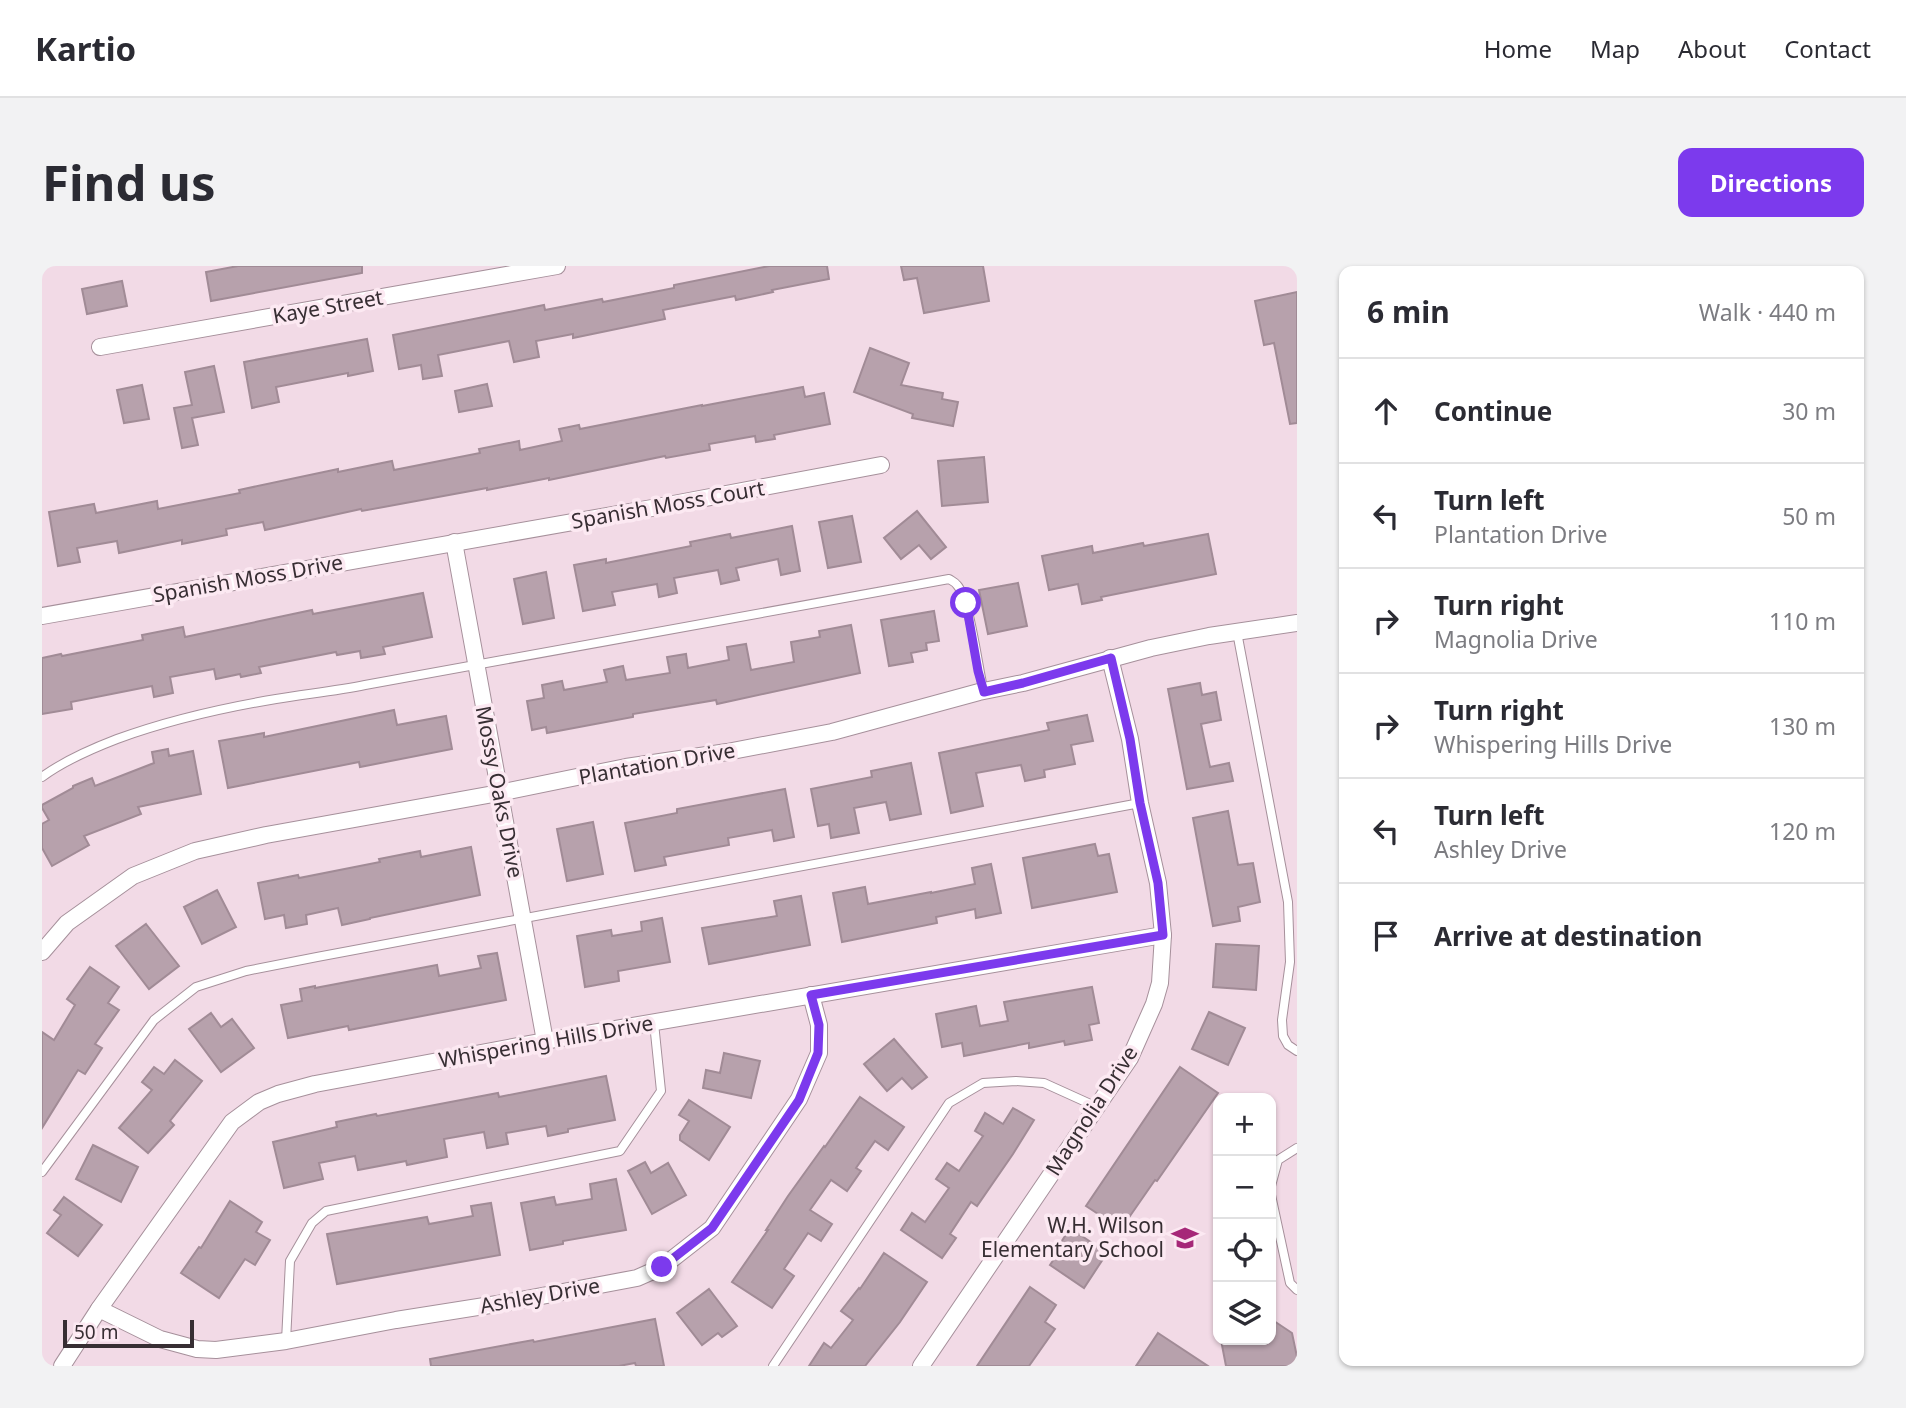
<!DOCTYPE html>
<meta charset="utf-8">
<style>
body{margin:0;font-family:"Noto Sans",sans-serif;background:#f2f2f3;color:#2b2b33}
.controls{position:absolute;right:21px;bottom:21px;display:grid;overflow:hidden;border-radius:14px;box-shadow:0 2px 5px #0004}
.controls button{width:63px;height:63px;display:grid;place-items:center;padding:0;border:0;border-bottom:2px solid #e1e1e2;background:#fff;color:#2b2b33;font:35px sans-serif}
.scale{position:absolute;left:21px;bottom:18px;width:131px;box-sizing:border-box;padding-left:7px;border:4px solid #372e33;border-top:0;font-size:19px;line-height:24px;white-space:nowrap;color:#372e33;-webkit-text-stroke:5px #fce9f2;paint-order:stroke}
.stop{position:absolute;width:21px;height:21px;margin:-16px;border:5px solid #7c3aed;border-radius:50%;background:#fff}
.stop.end{background:#7c3aed;border-color:#fff;box-shadow:0 2px 7px #0008}
.list{margin:0;padding:0;list-style:none}
h2{display:flex;justify-content:space-between;align-items:center;height:91px;margin:0;padding:0 28px;font-size:30px}
h2 small{font-size:23px;font-weight:400;color:#7c7c81}
.list li{display:grid;grid-template-columns:46px 1fr auto;gap:21px;align-items:center;box-sizing:border-box;height:105px;padding:0 28px;border-top:2px solid #e1e1e2}
.list b{display:block;font-size:26px;white-space:nowrap}
.list p{margin:0;font-size:23px;white-space:nowrap;color:#7c7c81}
.list em{font-size:23px;font-style:normal;color:#7c7c81}
.icon{flex:none;width:38px;height:38px;fill:none;stroke:currentColor;stroke-width:2;stroke-linecap:round;stroke-linejoin:round}
.map{position:relative;flex:none;width:1255px;height:1100px;overflow:hidden;border-radius:14px}
header{display:flex;align-items:center;gap:42px;box-sizing:border-box;height:98px;padding:0 35px;background:#fff;border-bottom:2px solid #e1e1e2}
header strong{font-size:33px}
nav{display:flex;gap:38px;margin-inline-start:auto;font-size:24px}
.intro{display:flex;align-items:center;justify-content:space-between;box-sizing:border-box;height:168px;padding:0 42px}
h1{margin:0;font-size:49px}
.button{padding:18px 32px;border-radius:14px;background:#7c3aed;color:#fff;font-size:24px;font-weight:700}
main{display:flex;gap:42px;padding:0 42px}
aside{flex:1;background:#fff;border-radius:14px;box-shadow:0 2px 5px #0004}
.map>svg:first-child{display:block}
.building{fill:#b7a1ac;stroke:#a18b96;stroke-width:2}
.lines{fill:none;stroke-linecap:round;stroke-linejoin:round}
.service-casing{stroke:#a6909b;stroke-width:10}
.minor-casing{stroke:#a6909b;stroke-width:18}
.service{stroke:#fff;stroke-width:8}
.minor{stroke:#fff;stroke-width:16}
.route{stroke:#7c3aed;stroke-width:9}
.labels{text-anchor:middle;stroke-width:7;stroke-linejoin:round;paint-order:stroke}
.street-label{font-size:21px;fill:#372e33;stroke:#fce9f2}
.poi-label{font-size:21px;fill:#372e33;stroke:#fce9f2;text-anchor:end}
</style>
<header>
<strong>Kartio</strong>
<nav><a>Home</a><a>Map</a><a>About</a><a>Contact</a></nav>
</header>
<div class="intro"><h1>Find us</h1><a class="button">Directions</a></div>
<main>
<div class="map">
<svg width="1255" height="1100" viewBox="0 0 1255 1100">
<rect width="100%" height="100%" fill="#f2dae6"/>
<g class="building">
<polygon points="196,0 320,0 320,7 169,35 164,6"/>
<polygon points="727,0 785,0 787,13 730,24 731,26 694,34 693,30 621,44 623,53 531,72 531,68 494,75 497,91 472,96 467,75 396,89 400,110 381,113 379,99 357,103 351,69 502,39 503,44 560,33 561,36 632,22 632,19"/>
<polygon points="859,0 941,0 947,35 882,47 875,12 862,14"/>
<polygon points="80,15 85,40 45,48 40,23"/>
<polygon points="1255,26 1255,157 1248,158 1232,77 1222,79 1213,35"/>
<polygon points="325,73 331,105 306,110 306,107 234,121 237,136 210,142 202,96"/>
<polygon points="828,82 867,97 859,119 901,127 900,133 916,136 911,160 870,152 871,148 812,126"/>
<polygon points="172,100 182,146 150,152 156,179 140,182 132,142 150,139 143,106"/>
<polygon points="445,118 450,140 417,146 413,125"/>
<polygon points="100,119 107,153 82,157 75,124"/>
<polygon points="761,121 763,131 782,127 788,158 732,169 733,173 714,176 713,170 667,178 668,184 624,192 623,190 507,214 507,212 445,224 445,222 320,245 319,243 223,264 221,256 184,263 185,269 140,278 140,274 77,287 75,275 35,282 38,296 16,300 7,246 52,238 54,247 115,235 116,243 198,227 197,224 296,203 296,206 350,195 352,204 438,187 437,183 477,175 478,184 520,175 517,163 537,159 538,163 660,139 660,140"/>
<polygon points="942,191 946,236 900,240 896,195"/>
<polygon points="875,245 904,281 889,293 877,279 859,293 842,272"/>
<polygon points="810,250 819,296 786,302 777,256"/>
<polygon points="750,260 758,305 739,309 736,293 694,302 697,314 679,318 676,304 632,312 635,327 617,331 615,318 570,326 573,339 541,345 532,299 564,293 564,297 649,280 648,276 688,268 689,272"/>
<polygon points="1166,268 1174,308 1059,331 1060,334 1040,338 1036,318 1007,324 1000,290 1050,280 1051,287 1101,277 1102,280"/>
<polygon points="504,306 512,352 481,358 472,313"/>
<polygon points="976,317 985,360 946,368 937,324"/>
<polygon points="381,327 390,371 341,381 343,388 319,392 318,385 295,389 294,386 217,401 219,407 199,411 198,408 174,413 172,403 128,411 131,427 112,431 110,420 29,436 30,443 0,448 0,392 19,388 20,390 101,374 100,369 141,361 143,371 270,344 271,348"/>
<polygon points="892,345 897,375 884,377 885,384 869,387 871,396 847,400 839,354"/>
<polygon points="809,359 818,407 675,438 674,434 591,448 591,451 505,467 504,461 490,464 485,435 502,432 500,419 520,415 522,424 565,416 562,404 581,400 584,414 628,407 625,391 644,388 646,402 687,394 685,381 704,378 709,404 752,396 749,376 778,371 777,365"/>
<polygon points="1158,417 1160,429 1174,426 1179,454 1159,458 1168,501 1187,497 1191,515 1145,523 1126,423"/>
<polygon points="352,444 355,459 404,450 410,483 318,501 317,496 186,522 177,475 222,467 222,471"/>
<polygon points="1045,449 1051,475 1029,479 1033,498 1002,504 1003,511 983,515 979,499 934,507 941,540 909,547 897,487 1007,464 1005,457"/>
<polygon points="126,483 127,490 151,485 159,528 96,541 99,548 42,570 47,579 10,600 0,582 0,558 7,554 0,542 0,539 31,522 31,520 50,512 53,520 112,497 110,486"/>
<polygon points="869,497 879,548 848,554 844,536 812,542 817,567 789,572 787,558 776,560 769,523 830,511 829,505"/>
<polygon points="743,523 752,571 732,575 730,564 686,572 687,579 622,591 624,599 593,605 583,557 635,547 635,543"/>
<polygon points="1186,545 1196,599 1211,597 1218,636 1196,641 1198,655 1171,660 1151,552"/>
<polygon points="551,556 561,608 525,615 515,563"/>
<polygon points="1053,578 1056,590 1067,588 1075,626 990,642 981,592"/>
<polygon points="429,581 438,629 328,652 328,653 300,659 296,642 264,649 265,658 244,662 242,649 223,653 216,617 256,609 257,612 338,596 337,593 378,585 379,591"/>
<polygon points="949,598 959,647 934,652 933,643 894,651 895,657 800,676 791,627 823,621 826,638 889,626 889,627 933,618 930,602"/>
<polygon points="175,624 194,661 160,678 142,641"/>
<polygon points="759,630 768,679 667,698 660,662 735,650 732,635"/>
<polygon points="620,652 628,696 576,705 577,715 543,721 535,670 569,664 570,670 600,665 599,656"/>
<polygon points="104,658 137,700 107,723 74,680"/>
<polygon points="1174,678 1217,680 1214,724 1171,721"/>
<polygon points="455,687 464,734 307,764 306,760 246,772 239,739 260,735 258,723 273,720 273,722 395,699 397,710 439,702 436,690"/>
<polygon points="48,701 77,721 66,737 77,744 53,778 60,782 43,808 36,804 0,862 0,766 12,774 33,739 25,733"/>
<polygon points="1050,721 1057,757 1047,759 1050,774 1023,779 1022,775 987,782 987,777 922,790 920,777 900,781 894,748 934,740 938,760 966,755 962,736"/>
<polygon points="1167,746 1203,762 1186,799 1150,783"/>
<polygon points="169,747 179,761 190,753 212,782 179,806 147,763"/>
<polygon points="852,773 885,811 870,823 860,812 845,825 822,798"/>
<polygon points="682,787 718,795 709,832 661,822 664,804 678,807"/>
<polygon points="133,794 160,815 128,855 132,859 106,887 77,862 110,824 100,816 112,801 122,808"/>
<polygon points="1138,801 1176,827 1115,915 1113,914 1079,963 1044,940"/>
<polygon points="564,810 573,854 526,863 526,866 506,870 504,860 464,867 466,878 445,882 442,866 402,873 405,891 365,899 364,895 316,904 313,890 277,897 281,913 242,922 231,876 295,861 294,856 334,848 335,850 456,827 457,831"/>
<polygon points="818,831 862,861 846,884 833,875 814,902 819,905 805,925 789,914 768,944 790,958 779,975 766,967 742,1003 752,1010 730,1042 690,1016 726,964 724,964 746,930 782,880 783,881"/>
<polygon points="647,834 688,861 667,894 638,874 638,869 647,855 637,849"/>
<polygon points="971,842 992,854 971,888 935,940 929,936 908,968 914,972 900,992 859,964 870,947 883,956 907,922 894,913 905,897 917,905 941,870 933,865 943,847 961,858"/>
<polygon points="51,879 96,901 79,936 34,913"/>
<polygon points="603,896 609,907 626,897 644,929 610,948 586,905"/>
<polygon points="574,913 584,964 521,975 521,978 488,984 479,937 512,931 514,939 550,933 548,918"/>
<polygon points="22,931 60,959 36,990 5,967 19,949 12,944"/>
<polygon points="188,935 220,956 214,966 228,974 213,999 203,993 177,1032 139,1007 157,981 159,982"/>
<polygon points="449,937 458,989 295,1018 285,968 385,951 387,958 431,950 429,940"/>
<polygon points="1028,962 1065,987 1042,1022 1008,999 1021,980 1018,978"/>
<polygon points="842,987 885,1016 858,1056 823,1100 767,1100 782,1077 789,1082 811,1054 799,1045 817,1022 818,1023"/>
<polygon points="988,1021 1014,1039 1003,1056 1013,1063 987,1100 935,1100"/>
<polygon points="667,1023 695,1060 680,1071 676,1067 660,1079 635,1047"/>
<polygon points="613,1053 622,1100 594,1100 593,1097 577,1100 389,1100 388,1093 491,1074 492,1076"/>
<polygon points="1229,1053 1250,1067 1255,1091 1255,1100 1184,1100 1179,1074 1229,1074"/>
<polygon points="1116,1067 1166,1100 1094,1100"/>
</g>
<g class="lines">
<g class="service-casing">
<g id="service">
<polyline points="1195,366 1246,636 1248,696 1240,754 1241,770 1246,779 1255,785"/>
<path d="M0,511C23,494 49,483 75,473C127,454 180,442 234,433C264,428 294,425 323,419C517,382 712,348 907,313C910,315 913,316 915,319C928,333 936,403 942,426"/>
<polyline points="0,906 112,754 154,721 204,705 275,691 1098,537"/>
<polyline points="1229,920 1236,894 1255,882"/>
<polyline points="1229,929 1248,1017 1255,1024"/>
<polyline points="244,1075 248,995 270,957 284,945 578,885 619,825 612,757"/>
<polyline points="731,1100 907,837 941,817 974,815 1002,817 1055,841"/>
</g>
</g>
<g class="minor-casing">
<g id="minor">
<polyline points="58,81 515,0"/>
<path d="M412,276C441,443 474,609 503,775"/>
<polyline points="0,350 610,242 839,199"/>
<polyline points="0,686 25,657 91,610 153,585 224,569 457,527 584,501 685,486 790,466 937,426 981,417 1109,382 1167,370 1255,357"/>
<polyline points="57,1043 118,1073 155,1083 174,1084 244,1075 354,1054 468,1036 595,1012 620,1001 670,962 757,833 777,787 777,759 769,729"/>
<polyline points="20,1100 57,1043 190,856 217,836 236,828 273,818 503,775 1121,669"/>
<polyline points="879,1100 1088,792 1112,738 1118,717 1121,669 1116,617 1098,537 1088,473 1068,392"/>
</g>
</g>
<use href="#service" class="service"/>
<use href="#minor" class="minor"/>
</g>
<g class="lines">
<polyline class="route" points="620,1001 670,962 757,834 776,787 777,759 769,729 1121,669 1116,617 1098,537 1088,473 1069,392 981,417 942,426 936,405 924,337"/>
</g>
<defs>
<g id="school-bare" transform="scale(2.1)"><path d="M0-5L7-2L0 1L-7-2ZM-4 1L0 2.5L4 1V4Q0 6-4 4Z" fill="#a62778" stroke="#fce9f2" stroke-width="2.5" paint-order="stroke"/></g>
</defs>
<g fill-rule="evenodd">
<use href="#school-bare" x="1143" y="972"/>
</g>
<g class="labels">
<g class="street-label">
<text transform="translate(286 41) rotate(-10)" y="7">Kaye Street</text>
<text transform="translate(626 239) rotate(-10)" y="7">Spanish Moss Court</text>
<text transform="translate(206 313) rotate(-10)" y="7">Spanish Moss Drive</text>
<text transform="translate(615 498) rotate(-10)" y="7">Plantation Drive</text>
<text transform="translate(457 526) rotate(79)" y="7">Mossy Oaks Drive</text>
<text transform="translate(504 776) rotate(-10)" y="7">Whispering Hills Drive</text>
<text transform="translate(1050 845) rotate(-57)" y="7">Magnolia Drive</text>
<text transform="translate(498 1030) rotate(-10)" y="7">Ashley Drive</text>
</g>
<g class="poi-label">
<text x="1122" y="967">W.H. Wilson<tspan x="1122" dy="24">Elementary School</tspan></text>
</g>
</g>
</svg>
<div class="controls">
<button>+</button>
<button>−</button>
<button><svg class="icon" aria-label="locate" viewBox="0 0 24 24"><circle cx="12" cy="12" r="6"/><path d="M12 2v4M12 18v4M2 12h4M18 12h4"/></svg></button>
<button><svg class="icon" aria-label="layers" viewBox="0 0 24 24"><path d="M12 4l9 5-9 5-9-5zM3 14l9 5 9-5"/></svg></button>
</div>
<div class="scale">50 m</div>
<div class="stop" style="left:924px;top:337px"></div>
<div class="stop end" style="left:620px;top:1001px"></div>
</div>
<aside>
<h2>6 min<small>Walk · 440 m</small></h2>
<ul class="list">
<li><svg class="icon" aria-label="ahead" viewBox="0 0 24 24"><path d="M12 20V5M6 11l6-6 6 6"/></svg><div><b>Continue</b></div><em>30 m</em></li>
<li><svg class="icon" aria-label="left" viewBox="0 0 24 24"><path d="M17 20v-9H6M10 6l-5 5 5 5"/></svg><div><b>Turn left</b><p>Plantation Drive</p></div><em>50 m</em></li>
<li><svg class="icon" aria-label="right" viewBox="0 0 24 24"><path d="M7 20v-9h11M14 6l5 5-5 5"/></svg><div><b>Turn right</b><p>Magnolia Drive</p></div><em>110 m</em></li>
<li><svg class="icon" aria-label="right" viewBox="0 0 24 24"><path d="M7 20v-9h11M14 6l5 5-5 5"/></svg><div><b>Turn right</b><p>Whispering Hills Drive</p></div><em>130 m</em></li>
<li><svg class="icon" aria-label="left" viewBox="0 0 24 24"><path d="M17 20v-9H6M10 6l-5 5 5 5"/></svg><div><b>Turn left</b><p>Ashley Drive</p></div><em>120 m</em></li>
<li><svg class="icon" aria-label="arrive" viewBox="0 0 24 24"><path d="M6 21V4h12l-3 4 3 4H6"/></svg><div><b>Arrive at destination</b></div></li>
</ul>
</aside>
</main>
